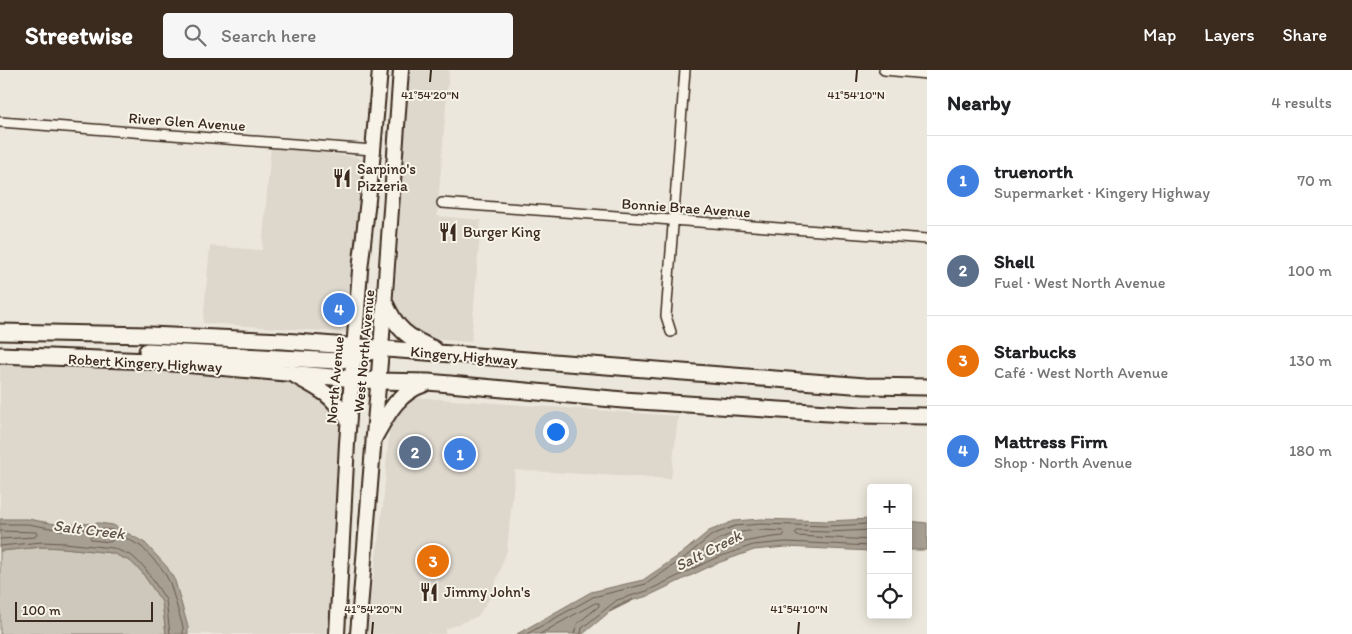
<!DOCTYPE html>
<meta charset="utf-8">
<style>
body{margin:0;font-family:Itim,sans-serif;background:#f6f6f6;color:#202124}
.controls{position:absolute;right:15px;bottom:15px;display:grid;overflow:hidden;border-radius:5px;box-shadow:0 2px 12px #0003}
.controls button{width:45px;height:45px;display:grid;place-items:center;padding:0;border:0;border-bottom:1px solid #e0e0e0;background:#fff;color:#202124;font:25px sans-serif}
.scale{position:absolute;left:15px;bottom:12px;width:138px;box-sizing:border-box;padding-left:5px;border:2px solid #3b2a1e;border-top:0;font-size:14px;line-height:18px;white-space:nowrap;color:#3b2a1e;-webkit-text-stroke:4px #f7f3e8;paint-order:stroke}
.you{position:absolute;left:555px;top:361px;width:18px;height:18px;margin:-12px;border:4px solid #fff;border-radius:50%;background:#1a73e8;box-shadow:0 0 0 8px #1a73e833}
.badge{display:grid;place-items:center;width:32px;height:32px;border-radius:50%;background:#3b2a1e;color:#fff;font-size:16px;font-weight:700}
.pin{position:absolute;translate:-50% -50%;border:2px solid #fff;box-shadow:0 1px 5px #0006}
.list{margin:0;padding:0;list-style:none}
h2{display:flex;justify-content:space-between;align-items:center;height:65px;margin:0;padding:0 20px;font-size:21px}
h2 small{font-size:16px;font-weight:400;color:#757577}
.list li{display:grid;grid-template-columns:32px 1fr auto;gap:15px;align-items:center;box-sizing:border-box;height:90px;padding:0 20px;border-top:1px solid #e0e0e0}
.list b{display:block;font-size:19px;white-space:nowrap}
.list p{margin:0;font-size:16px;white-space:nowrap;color:#757577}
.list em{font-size:16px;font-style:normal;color:#757577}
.icon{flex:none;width:28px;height:28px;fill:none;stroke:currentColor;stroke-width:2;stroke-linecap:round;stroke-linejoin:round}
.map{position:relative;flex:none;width:927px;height:564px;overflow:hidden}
header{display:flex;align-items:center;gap:30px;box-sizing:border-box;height:70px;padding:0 25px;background:#3b2a1e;color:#fff}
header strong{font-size:24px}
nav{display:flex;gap:28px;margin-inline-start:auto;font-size:18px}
.search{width:350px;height:45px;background:#f6f6f6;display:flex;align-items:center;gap:12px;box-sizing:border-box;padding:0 18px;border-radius:5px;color:#757577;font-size:19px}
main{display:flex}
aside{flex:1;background:#fff}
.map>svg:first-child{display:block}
.built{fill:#ddd7cc}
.green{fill:#cec8bc;stroke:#84796d}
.water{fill:#a89f93;stroke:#7c7064}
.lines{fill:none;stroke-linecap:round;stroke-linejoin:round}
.shore{stroke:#67594d;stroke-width:1}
.stream{stroke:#7c7064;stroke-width:2.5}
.street-casing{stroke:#3b2a1e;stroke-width:12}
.primary-casing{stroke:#3b2a1e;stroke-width:18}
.highway-casing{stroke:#3b2a1e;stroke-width:19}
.street{stroke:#f7f3e8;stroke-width:9}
.primary{stroke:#f7f3e8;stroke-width:14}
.highway{stroke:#f7f3e8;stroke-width:15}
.ticks{fill:none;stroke:#3b2a1e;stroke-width:2}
.labels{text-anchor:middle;stroke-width:4;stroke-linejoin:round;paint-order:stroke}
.street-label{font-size:15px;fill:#3b2a1e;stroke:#f7f3e8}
.poi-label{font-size:15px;fill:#3b2a1e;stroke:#f7f3e8;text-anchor:start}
.water-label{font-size:16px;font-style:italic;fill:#615347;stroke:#f7f3e8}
.ticks-label{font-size:12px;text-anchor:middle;fill:#3b2a1e;stroke:#f7f3e8;stroke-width:4;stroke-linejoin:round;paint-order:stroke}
</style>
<header>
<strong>Streetwise</strong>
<div class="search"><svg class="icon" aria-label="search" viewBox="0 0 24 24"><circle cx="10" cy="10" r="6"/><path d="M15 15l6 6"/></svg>Search here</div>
<nav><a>Map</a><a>Layers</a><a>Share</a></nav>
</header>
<main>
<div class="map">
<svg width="927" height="564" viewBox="0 0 927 564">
<rect width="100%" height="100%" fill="#ece7dc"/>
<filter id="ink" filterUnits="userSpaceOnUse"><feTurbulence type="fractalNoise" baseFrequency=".02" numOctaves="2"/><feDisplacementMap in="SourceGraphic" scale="10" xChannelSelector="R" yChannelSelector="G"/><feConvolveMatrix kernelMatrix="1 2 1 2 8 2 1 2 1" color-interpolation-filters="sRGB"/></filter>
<g filter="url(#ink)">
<g class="built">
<polygon points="410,0 449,0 437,146 481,150 471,272 429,269 408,261 394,238"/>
<polygon points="271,77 357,87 363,91 365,95 357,156 348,251 340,262 203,253 210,176 262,180"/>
<polygon points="79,292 347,312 331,564 182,564 144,479 0,457 0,293"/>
<polygon points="411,327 678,346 671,409 515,400 507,480 491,526 478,546 446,559 445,564 366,564 383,434 390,353 392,345"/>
</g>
<polygon class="green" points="42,477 64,478 112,483 130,491 141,501 162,532 166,564 0,564 0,481"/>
<g class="water">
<polygon points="0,449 28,449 61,455 99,453 113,455 145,473 167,497 175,511 188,557 188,564 166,564 162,532 141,501 130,491 112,483 64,478 42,477 0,481"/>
<polygon points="761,449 827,451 871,449 871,481 786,477 754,480 715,494 648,526 619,534 583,564 517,564 591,522 643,510 681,484 709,461 734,451"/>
<polygon points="908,451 927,453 927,480 908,480"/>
</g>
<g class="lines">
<g class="shore">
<polyline points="0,454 28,454 61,460 98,459 112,460 142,477 163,500 170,513 183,557 183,564"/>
<path d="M761,460L783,461L785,463L783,466C753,469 728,474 701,488L698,487V484C722,465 731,462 761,460Z"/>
<polyline points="871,460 827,462 797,461 795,463 797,466 871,470"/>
<polyline points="0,461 36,462 37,464 35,467 0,469"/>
<polygon points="92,465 110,466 113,470 110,472 92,470 90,467"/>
<polyline points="0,476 42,472 65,473 113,478 132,486 145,498 166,530 170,564"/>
<polyline points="527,564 593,527 646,514 684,488 712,465 735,456 761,454 827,456 871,454"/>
<polyline points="540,564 595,533 599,533 599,536 577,554 574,564"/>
<polyline points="581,564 582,558 617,530 647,521 713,489 753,475 786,472 871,476"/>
</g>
<polyline class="stream" points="610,541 632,530"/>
<g class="street-casing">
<g id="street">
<polyline points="884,0 927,4"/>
<polyline points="0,52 373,80"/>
<polyline points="442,133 927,169"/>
<polyline points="671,262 666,246 685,0"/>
</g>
</g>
<g class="primary-casing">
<g id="primary">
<polyline points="337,564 347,373 360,200 371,103 380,0"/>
<polyline points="358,564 381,279 401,0"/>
</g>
</g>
<g class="highway-casing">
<g id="highway">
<path d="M385,233C397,260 407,267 434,279"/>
<polyline points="0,262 149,265 283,271 865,316 927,317"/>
<polyline points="147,281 338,291 373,281"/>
<polyline points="0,285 149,291 378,311 428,312 623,330 860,345 927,346"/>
<path d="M296,306C322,320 331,324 348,349"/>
<path d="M374,368C387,345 397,323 424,314"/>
</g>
</g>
<use href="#street" class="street"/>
<use href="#primary" class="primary"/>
<use href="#highway" class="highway"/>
</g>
</g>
<path class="ticks" d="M430,12L431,0M856,12L857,0M372,564L373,552M798,564L799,552"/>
<defs>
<g id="restaurant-bare" transform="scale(1.5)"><path d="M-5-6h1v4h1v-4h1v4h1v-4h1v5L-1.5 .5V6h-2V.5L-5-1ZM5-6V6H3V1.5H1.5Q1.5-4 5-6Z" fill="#3b2a1e" stroke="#f7f3e8" stroke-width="2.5" paint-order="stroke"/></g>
</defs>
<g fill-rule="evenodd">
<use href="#restaurant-bare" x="342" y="108"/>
<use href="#restaurant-bare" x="448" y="162"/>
<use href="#restaurant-bare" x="429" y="522"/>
</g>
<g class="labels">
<g class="street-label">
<text transform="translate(187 52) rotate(4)" y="5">River Glen Avenue</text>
<text transform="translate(686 138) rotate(4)" y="5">Bonnie Brae Avenue</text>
<text transform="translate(364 281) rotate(-85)" y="5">West North Avenue</text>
<text transform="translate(464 286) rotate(5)" y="5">Kingery Highway</text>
<text transform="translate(145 293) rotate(3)" y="5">Robert Kingery Highway</text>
<text transform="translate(335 310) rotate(-85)" y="5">North Avenue</text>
</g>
<g class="poi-label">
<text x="357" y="104">Sarpino's<tspan x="357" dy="17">Pizzeria</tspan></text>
<text x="463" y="167">Burger King</text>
<text x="444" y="527">Jimmy John's</text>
</g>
<g class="water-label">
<text transform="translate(89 459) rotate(7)" y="6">Salt Creek</text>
<text transform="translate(708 480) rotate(-27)" y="6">Salt Creek</text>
</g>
</g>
<g class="ticks-label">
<text x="430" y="29">41°54'20"N</text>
<text x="856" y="29">41°54'10"N</text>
<text x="373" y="543">41°54'20"N</text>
<text x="799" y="543">41°54'10"N</text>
</g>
</svg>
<div class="controls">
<button>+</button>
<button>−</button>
<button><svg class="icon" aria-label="locate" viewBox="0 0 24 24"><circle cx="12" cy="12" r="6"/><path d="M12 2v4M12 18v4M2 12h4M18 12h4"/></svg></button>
</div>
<div class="scale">100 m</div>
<div class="you"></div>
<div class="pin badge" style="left:460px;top:384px;background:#3f7fe0">1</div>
<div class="pin badge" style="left:415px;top:382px;background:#5c6f8a">2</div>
<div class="pin badge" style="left:433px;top:491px;background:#e8710a">3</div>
<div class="pin badge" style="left:339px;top:239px;background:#3f7fe0">4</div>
</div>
<aside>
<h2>Nearby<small>4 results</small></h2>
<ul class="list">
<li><span class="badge" style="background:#3f7fe0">1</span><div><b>truenorth</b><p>Supermarket · Kingery Highway</p></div><em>70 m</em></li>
<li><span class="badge" style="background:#5c6f8a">2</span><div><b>Shell</b><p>Fuel · West North Avenue</p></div><em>100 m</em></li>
<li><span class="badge" style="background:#e8710a">3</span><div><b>Starbucks</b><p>Café · West North Avenue</p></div><em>130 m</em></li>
<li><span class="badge" style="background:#3f7fe0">4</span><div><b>Mattress Firm</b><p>Shop · North Avenue</p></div><em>180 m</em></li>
</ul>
</aside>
</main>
